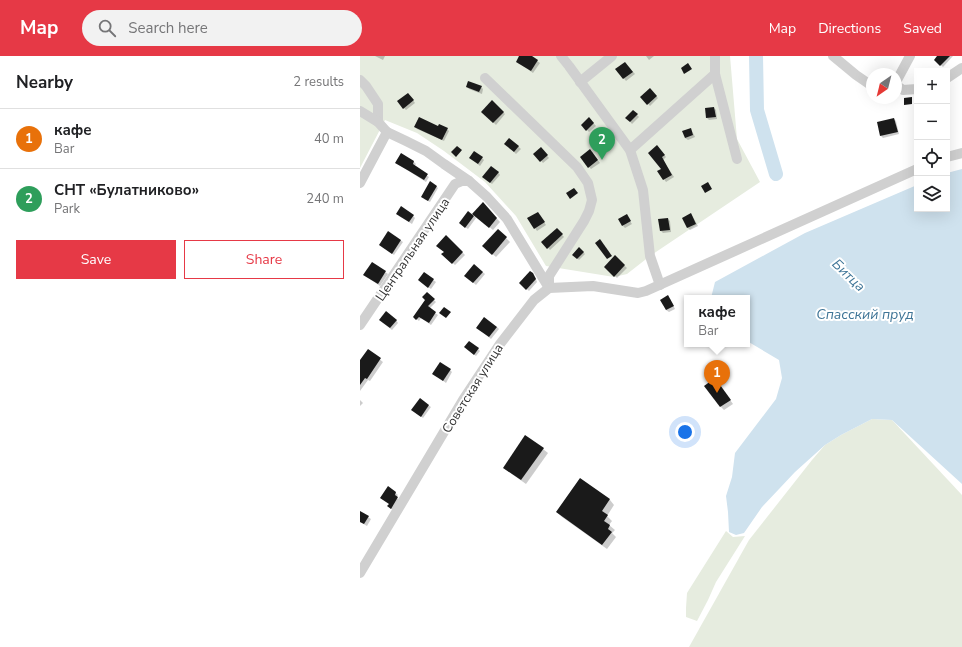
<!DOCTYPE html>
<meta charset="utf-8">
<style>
body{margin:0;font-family:"Nunito Sans",sans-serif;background:#f2f2f2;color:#202124}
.controls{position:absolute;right:12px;top:12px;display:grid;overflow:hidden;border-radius:0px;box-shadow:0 4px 16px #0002}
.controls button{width:36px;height:36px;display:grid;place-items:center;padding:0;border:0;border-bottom:1px solid #e0e0e0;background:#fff;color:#202124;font:20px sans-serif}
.compass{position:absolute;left:506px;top:12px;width:36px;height:36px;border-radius:50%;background:#fff;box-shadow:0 4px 16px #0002;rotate:215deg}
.you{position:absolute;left:325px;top:376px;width:14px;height:14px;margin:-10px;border:3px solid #fff;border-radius:50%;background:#1a73e8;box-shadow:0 0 0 6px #1a73e833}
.badge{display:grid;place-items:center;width:26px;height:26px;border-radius:50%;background:#e63946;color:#fff;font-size:13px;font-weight:700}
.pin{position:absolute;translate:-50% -33px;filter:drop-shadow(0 1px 2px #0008)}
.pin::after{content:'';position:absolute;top:21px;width:14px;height:12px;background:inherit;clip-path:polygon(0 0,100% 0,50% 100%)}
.popup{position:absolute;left:324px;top:239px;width:66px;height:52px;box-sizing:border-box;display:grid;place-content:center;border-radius:0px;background:#fff;filter:drop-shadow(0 1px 3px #0005);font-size:13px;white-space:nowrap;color:#757577}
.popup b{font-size:15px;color:#202124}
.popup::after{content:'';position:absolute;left:50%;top:100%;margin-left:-8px;border:8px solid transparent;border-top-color:#fff}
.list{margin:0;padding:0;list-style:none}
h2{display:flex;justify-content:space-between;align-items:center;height:52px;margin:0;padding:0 16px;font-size:17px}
h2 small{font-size:13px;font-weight:400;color:#757577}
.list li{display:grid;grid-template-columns:26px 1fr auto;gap:12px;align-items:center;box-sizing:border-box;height:60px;padding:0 16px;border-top:1px solid #e0e0e0}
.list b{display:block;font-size:15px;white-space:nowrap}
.list p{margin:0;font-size:13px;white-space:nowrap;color:#757577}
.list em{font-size:13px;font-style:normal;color:#757577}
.actions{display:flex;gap:8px;padding:12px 16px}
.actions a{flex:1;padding:9px 0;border:1px solid #e63946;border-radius:0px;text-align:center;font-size:14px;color:#e63946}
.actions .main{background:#e63946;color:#fff}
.icon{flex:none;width:22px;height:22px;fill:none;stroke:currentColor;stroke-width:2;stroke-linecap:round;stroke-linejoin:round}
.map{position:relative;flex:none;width:602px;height:591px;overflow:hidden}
header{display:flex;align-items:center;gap:24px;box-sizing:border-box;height:56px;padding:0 20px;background:#e63946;color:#fff}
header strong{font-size:19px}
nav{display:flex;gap:22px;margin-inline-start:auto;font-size:14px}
.search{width:280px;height:36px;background:#f2f2f2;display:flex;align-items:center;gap:10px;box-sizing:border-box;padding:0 14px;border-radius:22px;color:#757577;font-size:15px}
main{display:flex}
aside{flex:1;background:#fff}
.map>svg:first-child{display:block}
.green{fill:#e6ecdf}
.water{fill:#cfe2ee}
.shadow{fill:#0003}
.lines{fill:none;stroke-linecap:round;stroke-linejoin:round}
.river{stroke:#cfe2ee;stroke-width:14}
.building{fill:#1a1a1a}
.minor{stroke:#d0d0d0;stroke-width:10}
.labels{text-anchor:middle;stroke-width:4;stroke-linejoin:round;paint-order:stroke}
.street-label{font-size:13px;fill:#333;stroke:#fff}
.water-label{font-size:14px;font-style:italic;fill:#3f7597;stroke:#fff}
</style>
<header>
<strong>Map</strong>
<div class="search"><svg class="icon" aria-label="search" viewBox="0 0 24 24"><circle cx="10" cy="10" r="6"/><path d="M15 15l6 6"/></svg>Search here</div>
<nav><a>Map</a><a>Directions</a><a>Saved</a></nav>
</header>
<main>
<aside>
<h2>Nearby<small>2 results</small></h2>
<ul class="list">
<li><span class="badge" style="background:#e8710a">1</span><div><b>кафе</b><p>Bar</p></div><em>40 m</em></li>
<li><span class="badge" style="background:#2e9e5b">2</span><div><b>СНТ «Булатниково»</b><p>Park</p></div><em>240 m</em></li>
</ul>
<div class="actions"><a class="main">Save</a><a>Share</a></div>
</aside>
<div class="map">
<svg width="602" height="591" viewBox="0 0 602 591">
<rect width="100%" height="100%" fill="#fff"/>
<g class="green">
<polygon points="0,0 370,0 377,83 400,126 290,200 267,218 254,221 186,210 156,160 125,126 84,95 57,77 25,64 0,112"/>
<polygon points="512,363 532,364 602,439 602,591 329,591 389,484 452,404 465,389 481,379"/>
<polygon points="366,475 373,481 385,480 356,526 348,544 337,565 326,561 326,552 327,537"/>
</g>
<polygon class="water" points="602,113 602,428 532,364 512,363 481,379 465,389 435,416 419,433 402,451 384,477 376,479 369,476 368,456 366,440 372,421 375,397 416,343 422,322 419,304 387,285 387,242 351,242 355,226 445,177 557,129 557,153 587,153 587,117"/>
<g class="shadow">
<polygon points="15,0 25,0 23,4"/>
<polygon points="160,0 170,0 180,7 173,17 159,7"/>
<polygon points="286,0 294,0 289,4"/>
<polygon points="579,0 593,0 583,11 575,4"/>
<polygon points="267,9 275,18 266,25 257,14"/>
<polygon points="107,31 121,31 123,33 122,38 109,33"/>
<polygon points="290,34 298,42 290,50 282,41"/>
<polygon points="50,40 55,47 46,54 44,52"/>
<polygon points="132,46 145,58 136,69 123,56"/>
<polygon points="354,52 356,54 357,63 349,64 347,62"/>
<polygon points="273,55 279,61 272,68 267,62"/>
<polygon points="229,62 236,70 229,76 222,69"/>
<polygon points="534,63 536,65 539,78 523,82 521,80"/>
<polygon points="55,71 78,72 87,73 89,75 84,85 57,73"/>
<polygon points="330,73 332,75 335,81 328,84 325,82"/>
<polygon points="150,83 161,93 156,98 146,88"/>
<polygon points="181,93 189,102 183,107 175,98"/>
<polygon points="299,93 306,101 303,104 314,121 306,126 299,116 303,113"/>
<polygon points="232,96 240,107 231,113 229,111"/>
<polygon points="41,99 54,106 56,108 54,111 69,121 66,126 36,107"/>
<polygon points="110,102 122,102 124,104 120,110"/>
<polygon points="138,116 140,119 132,128 126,123"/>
<polygon points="76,130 78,132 70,146 64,143"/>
<polygon points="123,147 140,166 133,174 117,161"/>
<polygon points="178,157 186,169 177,175 175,172"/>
<polygon points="331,158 333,161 338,170 330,174 328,172 324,162"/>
<polygon points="39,160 53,160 55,162 52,168"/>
<polygon points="114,160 116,162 108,173 102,169"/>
<polygon points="268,162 272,168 265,172 263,170"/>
<polygon points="308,163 310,165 311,176 303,177 301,175"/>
<polygon points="197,173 204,181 190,194 183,186"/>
<polygon points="138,174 150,186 136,201 123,190"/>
<polygon points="86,180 105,199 95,209 83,198 85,196"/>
<polygon points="40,184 43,186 34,199 20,189"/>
<polygon points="219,192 225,198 219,204 213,198"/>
<polygon points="255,201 267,212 257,222 245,211"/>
<polygon points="12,207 28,218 20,230 7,221"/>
<polygon points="114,209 125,218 116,229 106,220"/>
<polygon points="64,217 76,226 71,233 61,226"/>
<polygon points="175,221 177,226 169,235 160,227"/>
<polygon points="67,237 76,246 69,253 78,259 71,269 61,262 59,265 54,261 66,244"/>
<polygon points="310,243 315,253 309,256 306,254 301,244"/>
<polygon points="36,264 38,267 32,274 22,266"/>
<polygon points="137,271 139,273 131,283 120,274"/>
<polygon points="107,293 118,293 120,295 116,300"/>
<polygon points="8,294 23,306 10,325 8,324 0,335 0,306"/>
<polygon points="90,314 92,316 86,327 74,318"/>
<polygon points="358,327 373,348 364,354 361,351"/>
<polygon points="0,344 3,347 0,350"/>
<polygon points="68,349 71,351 63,362 55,356"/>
<polygon points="183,393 188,397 166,428 149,416 144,412"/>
<polygon points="220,423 250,444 254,449 247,460 252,465 249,469 255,474 252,477 256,481 247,493 202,461 197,456"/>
<polygon points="28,431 38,439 36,441 39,444 33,454 30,452"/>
<polygon points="0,456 11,463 7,470 0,466"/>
</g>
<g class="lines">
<polyline class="river" points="396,0 397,54 416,118"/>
</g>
<g class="building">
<polygon points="159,0 172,0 178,4 171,15 156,6"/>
<polygon points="577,0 590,0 580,10 574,4"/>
<polygon points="265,6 273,16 263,23 255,13"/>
<polygon points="328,7 332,13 324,18 321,12"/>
<polygon points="108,25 122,30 119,36 106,31"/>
<polygon points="290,32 297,40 287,49 280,41"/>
<polygon points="48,37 54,44 43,53 37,45"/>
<polygon points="552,41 552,48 544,49 544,42"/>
<polygon points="132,44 144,56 133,67 121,56"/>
<polygon points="354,51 356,61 346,62 345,52"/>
<polygon points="273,54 278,58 270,66 265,62"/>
<polygon points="59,61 78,70 79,68 88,72 82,84 54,71"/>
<polygon points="229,61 234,67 226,75 221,69"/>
<polygon points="534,62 538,76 520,80 517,66"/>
<polygon points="331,72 333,79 325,82 322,75"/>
<polygon points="149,82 159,90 154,96 144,88"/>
<polygon points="297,89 305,99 302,101 312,119 303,124 297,115 301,113 288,97"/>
<polygon points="97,90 102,94 96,101 91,96"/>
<polygon points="181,91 188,99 180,106 173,98"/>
<polygon points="230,93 238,104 228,112 220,101"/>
<polygon points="114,95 123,101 118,108 109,102"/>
<polygon points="41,97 54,105 53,108 68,118 64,124 49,115 35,107"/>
<polygon points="131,110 139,116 130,127 122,121"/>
<polygon points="70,125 77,130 68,145 61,141"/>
<polygon points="348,126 352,133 345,137 341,130"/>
<polygon points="214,132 218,137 210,143 206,137"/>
<polygon points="123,146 137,162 129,172 112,158"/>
<polygon points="41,150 54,159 49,166 36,158"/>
<polygon points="108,155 114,160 105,172 99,167"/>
<polygon points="178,156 185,166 174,173 167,162"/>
<polygon points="331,157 336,168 327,172 322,162"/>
<polygon points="267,158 271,165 262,170 258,163"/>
<polygon points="308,162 310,174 300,175 298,163"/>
<polygon points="197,172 203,178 187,193 181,186"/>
<polygon points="138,173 147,181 132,199 122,190"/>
<polygon points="28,175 41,184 32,198 19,189"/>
<polygon points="86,179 103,196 92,208 81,198 84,196 76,190"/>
<polygon points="240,183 252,200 247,203 235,187"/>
<polygon points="219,191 224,196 217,203 212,199"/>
<polygon points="255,199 265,209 254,221 244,211"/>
<polygon points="12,206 26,215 18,228 3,219"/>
<polygon points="114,208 123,216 113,227 104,220"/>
<polygon points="170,215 173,217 176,223 166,234 159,227"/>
<polygon points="64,216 74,223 68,232 58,224"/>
<polygon points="67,236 75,243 68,250 76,256 69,267 59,261 56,264 53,261 65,244 62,241"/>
<polygon points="308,239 314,250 306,254 300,244"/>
<polygon points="84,251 91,256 86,262 79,257"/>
<polygon points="26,255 37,264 30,272 19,264"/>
<polygon points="124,261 137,271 129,281 116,272"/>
<polygon points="109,285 119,292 114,299 104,291"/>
<polygon points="8,293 21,302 7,323 5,322 0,329 0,304"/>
<polygon points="80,306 91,313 83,325 72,318"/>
<polygon points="355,322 371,344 360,351 344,330"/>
<polygon points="60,342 69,349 61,361 51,354"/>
<polygon points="165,379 184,392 161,424 143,412"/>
<polygon points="220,422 250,443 242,455 248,459 244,465 250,469 248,473 252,476 242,489 196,456"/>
<polygon points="28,430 36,436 35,439 38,441 31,453 27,450 29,448 20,442"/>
<polygon points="0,455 9,460 4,468 0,466"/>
</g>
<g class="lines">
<g class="minor">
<polyline points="201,0 209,10 270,94 283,134 290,200 300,229"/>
<polyline points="473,0 496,19 512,30"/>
<polyline points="355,18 377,103"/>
<polyline points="125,22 217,111 228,127 232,144 229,155 224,165 189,220 189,232"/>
<polyline points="587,22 602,12"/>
<polyline points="0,24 6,30 18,48 18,66"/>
<polyline points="220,26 252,0"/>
<polyline points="536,26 550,0"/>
<polyline points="536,29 543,34 557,33"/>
<polyline points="0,55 18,66 27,76 46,85 66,95 84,108 109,125 127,141 147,163 189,232"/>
<polyline points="270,94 355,18 355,0"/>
<polyline points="587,101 602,97"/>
<polyline points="0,127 27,76"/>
<polyline points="0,269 95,128 102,125 109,125"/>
<polyline points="0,517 103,344 140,288 174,244 189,232 233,230 278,237 286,235 557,113"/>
</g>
</g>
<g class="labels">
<g class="street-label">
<text transform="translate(52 193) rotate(-56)" y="5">Центральная улица</text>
<text transform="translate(112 332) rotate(-58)" y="5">Советская улица</text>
</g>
<g class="water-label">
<text transform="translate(489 219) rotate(44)" y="5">Битца</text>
<text x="505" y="263">Спасский пруд</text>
</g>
</g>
</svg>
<div class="controls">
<button>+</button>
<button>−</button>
<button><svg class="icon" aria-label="locate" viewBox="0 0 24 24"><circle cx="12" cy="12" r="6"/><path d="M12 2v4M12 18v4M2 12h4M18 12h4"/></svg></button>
<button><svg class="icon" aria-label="layers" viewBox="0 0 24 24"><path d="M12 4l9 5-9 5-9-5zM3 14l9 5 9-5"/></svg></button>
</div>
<svg class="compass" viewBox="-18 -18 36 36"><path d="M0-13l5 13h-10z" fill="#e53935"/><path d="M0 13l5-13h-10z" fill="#757577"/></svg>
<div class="you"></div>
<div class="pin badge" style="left:357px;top:337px;background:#e8710a">1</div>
<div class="popup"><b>кафе</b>Bar</div>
<div class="pin badge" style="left:242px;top:104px;background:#2e9e5b">2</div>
</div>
</main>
